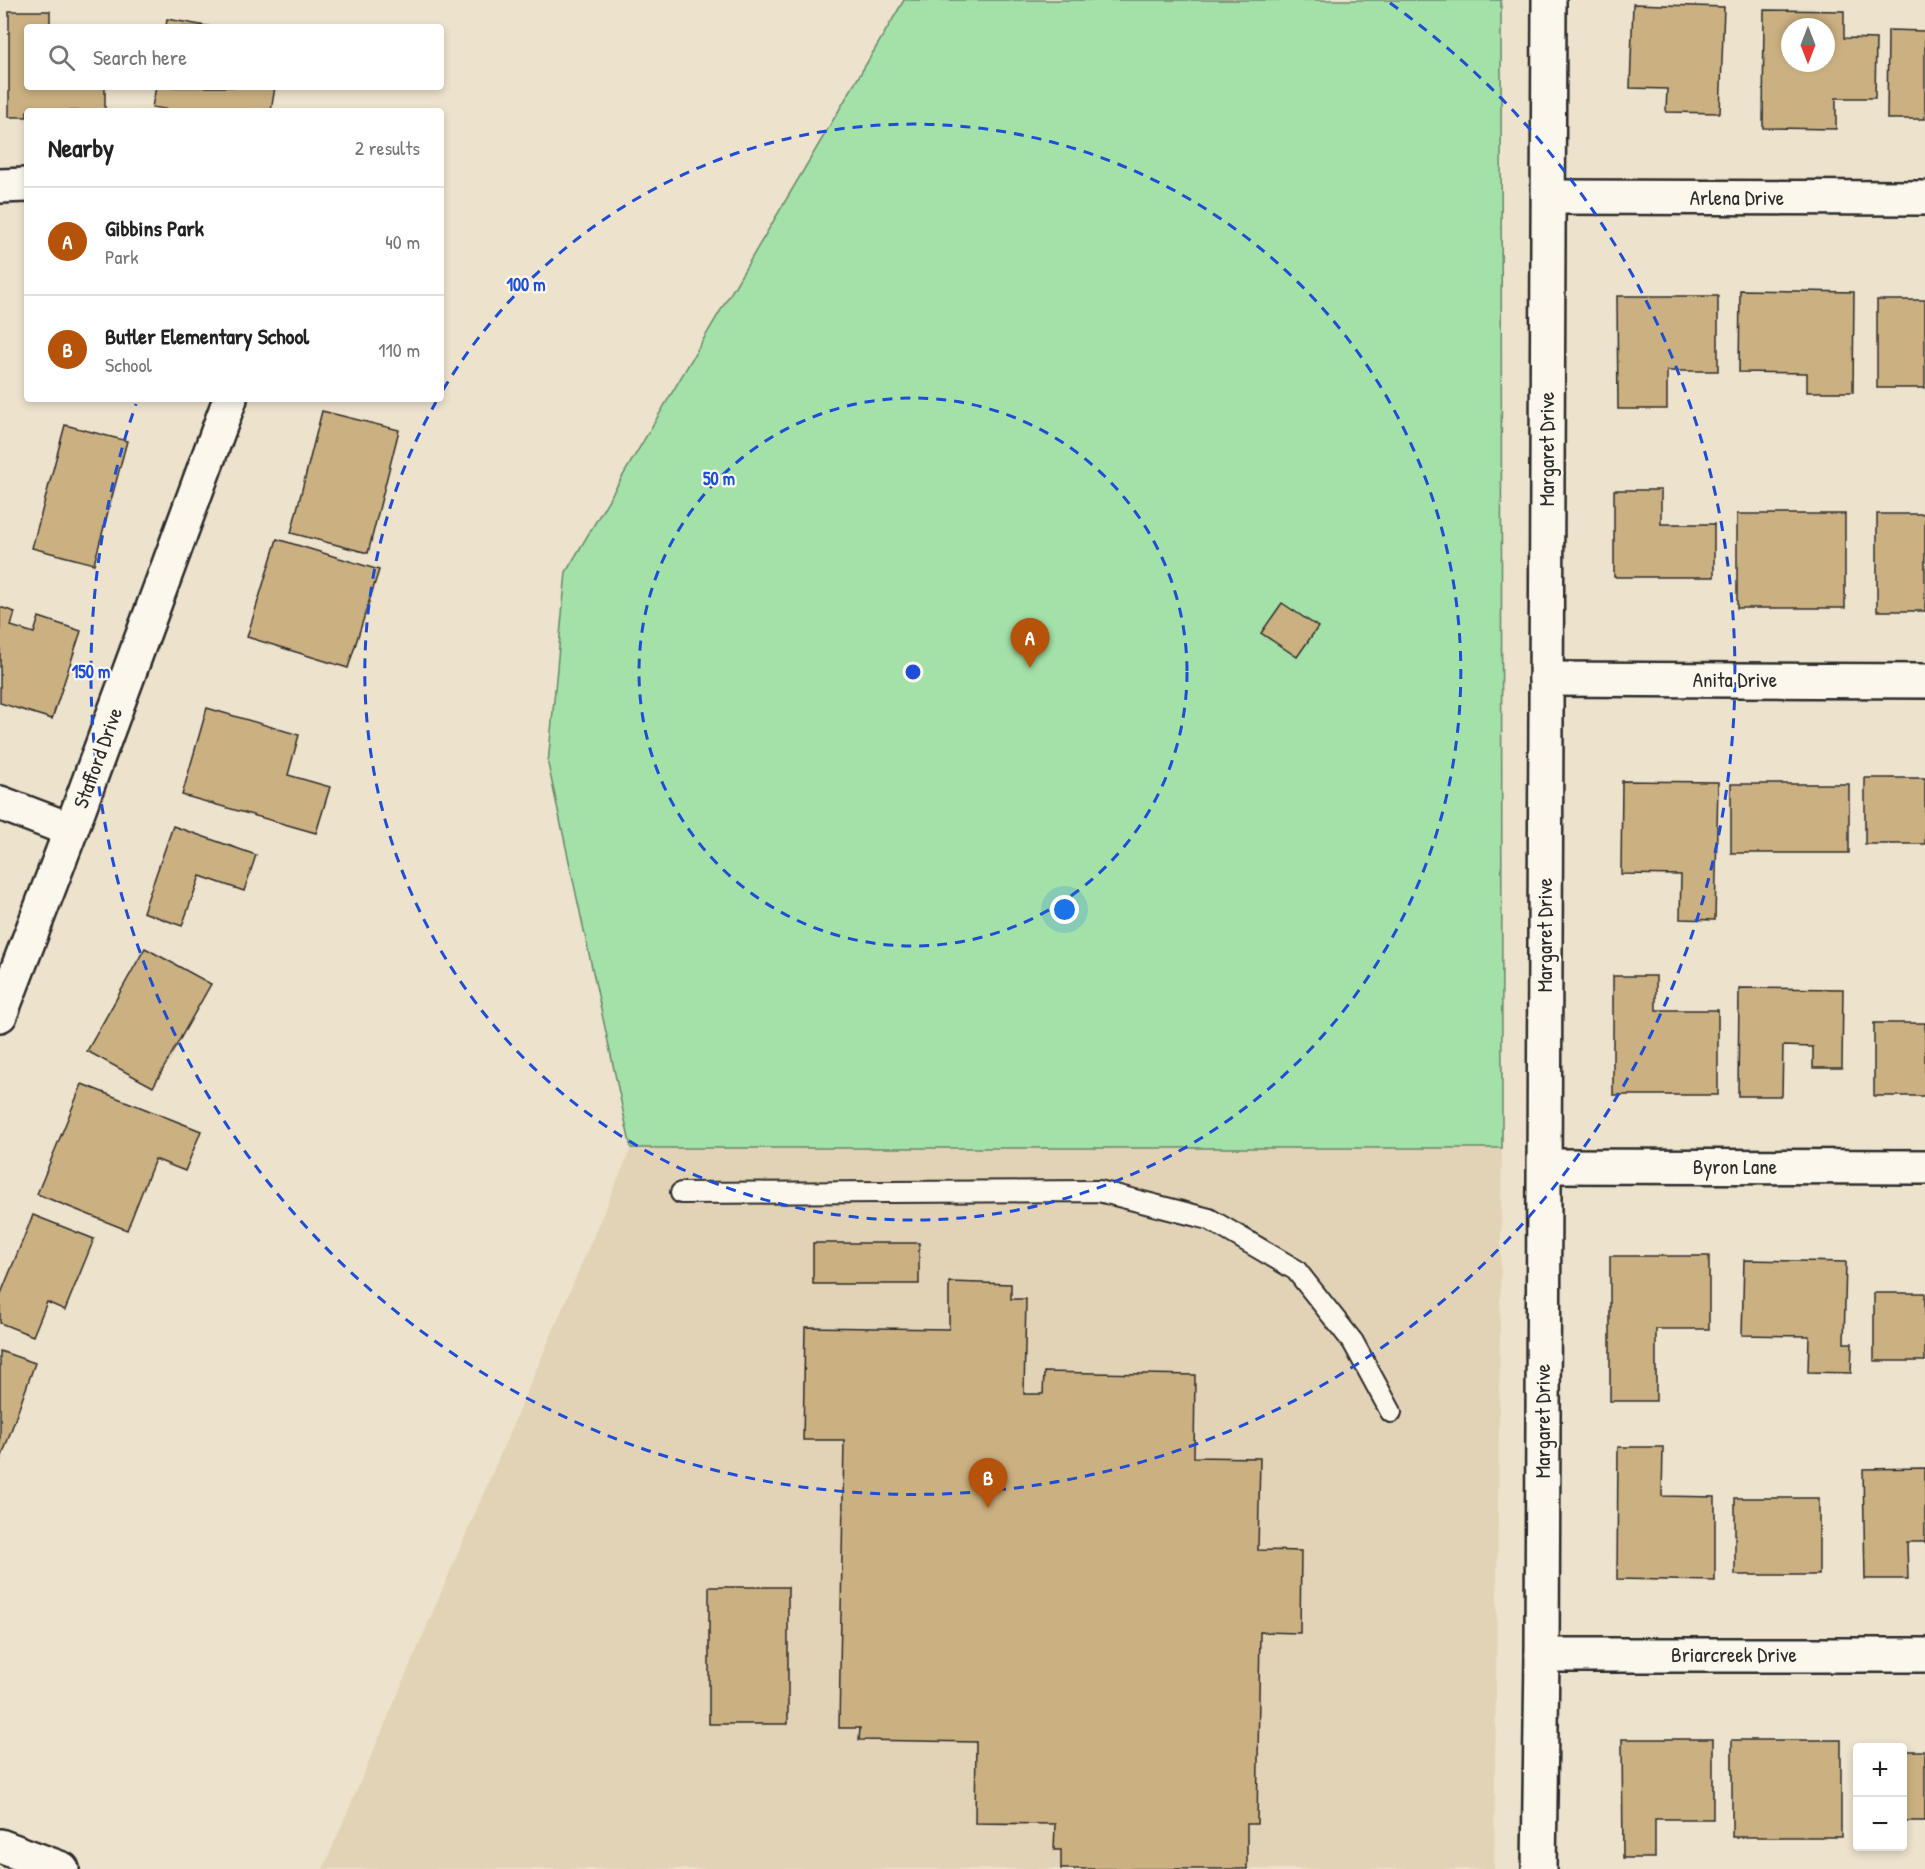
<!DOCTYPE html>
<meta charset="utf-8">
<style>
body{margin:0;font-family:"Patrick Hand",sans-serif;background:#f6f6f6;color:#222}
.controls{position:absolute;right:18px;bottom:18px;display:grid;overflow:hidden;border-radius:6px;box-shadow:0 3px 9px #0003}
.controls button{width:54px;height:54px;display:grid;place-items:center;padding:0;border:0;border-bottom:2px solid #e0e0e0;background:#fff;color:#222;font:30px sans-serif}
.compass{position:absolute;left:1781px;top:18px;width:54px;height:54px;border-radius:50%;background:#fff;box-shadow:0 3px 9px #0003;rotate:180deg}
.you{position:absolute;left:1065px;top:910px;width:21px;height:21px;margin:-15px;border:4px solid #fff;border-radius:50%;background:#1a73e8;box-shadow:0 0 0 9px #1a73e833}
.badge{display:grid;place-items:center;width:39px;height:39px;border-radius:50%;background:#b45309;color:#fff;font-size:20px;font-weight:700}
.pin{position:absolute;translate:-50% -50px;filter:drop-shadow(0 2px 3px #0008)}
.pin::after{content:'';position:absolute;top:32px;width:21px;height:18px;background:inherit;clip-path:polygon(0 0,100% 0,50% 100%)}
.list{margin:0;padding:0;list-style:none}
h2{display:flex;justify-content:space-between;align-items:center;height:78px;margin:0;padding:0 24px;font-size:26px}
h2 small{font-size:20px;font-weight:400;color:#767676}
.list li{display:grid;grid-template-columns:39px 1fr auto;gap:18px;align-items:center;box-sizing:border-box;height:108px;padding:0 24px;border-top:2px solid #e0e0e0}
.list b{display:block;font-size:22px;white-space:nowrap}
.list p{margin:0;font-size:20px;white-space:nowrap;color:#767676}
.list em{font-size:20px;font-style:normal;color:#767676}
.icon{flex:none;width:33px;height:33px;fill:none;stroke:currentColor;stroke-width:2;stroke-linecap:round;stroke-linejoin:round}
.map{position:relative;flex:none;width:1925px;height:1869px;overflow:hidden}
.search{position:absolute;background:#fff;box-shadow:0 3px 9px #0003;left:24px;top:24px;width:420px;height:66px;display:flex;align-items:center;gap:15px;box-sizing:border-box;padding:0 21px;border-radius:6px;color:#767676;font-size:22px}
.panel{position:absolute;background:#fff;box-shadow:0 3px 9px #0003;left:24px;top:108px;width:420px;height:294px;border-radius:6px}
.map>svg:first-child{display:block}
.built{fill:#e3d3b6}
.green{fill:#a3e1a8;stroke:#67866a;stroke-width:1.5}
.building{fill:#cbb081;stroke:#2b2b2b;stroke-width:1.5;fill-rule:evenodd}
.lines{fill:none;stroke-linecap:round;stroke-linejoin:round}
.service-casing{stroke:#2b2b2b;stroke-width:24}
.minor-casing{stroke:#2b2b2b;stroke-width:38}
.tertiary-casing{stroke:#2b2b2b;stroke-width:38}
.service{stroke:#fbf7ec;stroke-width:20}
.minor{stroke:#fbf7ec;stroke-width:33}
.tertiary{stroke:#fbf7ec;stroke-width:33}
.ring{fill:none;stroke:#1d4ed8;stroke-width:3;stroke-dasharray:10 8}
.labels{text-anchor:middle;stroke-width:4.5;stroke-linejoin:round;paint-order:stroke}
.street-label{font-size:21px;fill:#2b2b2b;stroke:#fbf7ec}
.centre{fill:#1d4ed8;stroke:#fbf7ec;stroke-width:3}
.ring-label{font-size:18px;text-anchor:middle;font-weight:bold;fill:#1d4ed8;stroke:#fbf7ec;stroke-width:4.5;stroke-linejoin:round;paint-order:stroke}
</style>
<div class="map">
<svg width="1925" height="1869" viewBox="0 0 1925 1869">
<rect width="100%" height="100%" fill="#ede2cc"/>
<filter id="ink" filterUnits="userSpaceOnUse"><feTurbulence type="fractalNoise" baseFrequency=".0167" numOctaves="2"/><feDisplacementMap in="SourceGraphic" scale="12" xChannelSelector="R" yChannelSelector="G"/><feConvolveMatrix kernelMatrix="1 2 1 2 8 2 1 2 1" color-interpolation-filters="sRGB"/></filter>
<g filter="url(#ink)">
<polygon class="built" points="631,1148 1502,1148 1494,1869 323,1869"/>
<polygon class="green" points="904,0 1501,0 1502,1148 631,1148 548,764 566,572"/>
<g class="building">
<polygon points="1633,4 1724,7 1720,113 1666,112 1667,89 1630,88"/>
<path d="M1764,10L1844,11V38L1876,39L1875,98H1836V129L1763,128ZM1790,27H1826V63H1790Z"/>
<polygon points="9,11 50,11 50,27 27,27 27,87 105,87 105,111 27,111 27,117 9,117"/>
<polygon points="167,19 212,27 166,27"/>
<polygon points="1888,30 1925,31 1925,119 1887,119"/>
<polygon points="156,87 275,87 271,111 176,111 152,107"/>
<polygon points="1740,290 1854,292 1853,392 1807,392 1807,373 1739,372"/>
<polygon points="1617,296 1718,296 1718,371 1667,371 1667,409 1618,409"/>
<rect x="1877" y="300" width="48" height="88"/>
<polygon points="322,411 399,430 368,553 291,533"/>
<polygon points="65,425 127,441 94,564 32,548"/>
<polygon points="1614,490 1661,490 1661,524 1714,524 1714,577 1614,577"/>
<rect x="1737" y="514" width="108" height="94"/>
<rect x="1877" y="514" width="48" height="97"/>
<polygon points="277,539 379,570 348,668 247,637"/>
<polygon points="1282,603 1318,627 1297,657 1261,633"/>
<polygon points="0,607 15,612 11,626 34,633 39,617 81,631 52,719 0,703"/>
<polygon points="207,708 299,735 288,775 330,787 316,833 182,795"/>
<rect x="1865" y="778" width="60" height="66"/>
<polygon points="1622,781 1718,782 1715,920 1680,919 1681,875 1621,874"/>
<rect x="1731" y="784" width="118" height="69"/>
<polygon points="173,826 256,855 244,891 200,876 182,926 143,912"/>
<polygon points="145,948 211,984 153,1087 87,1051"/>
<polygon points="1613,976 1656,976 1656,1010 1718,1010 1718,1095 1613,1095"/>
<polygon points="1739,988 1843,989 1842,1068 1813,1068 1813,1047 1783,1046 1782,1096 1738,1096"/>
<rect x="1874" y="1023" width="51" height="73"/>
<polygon points="82,1084 201,1131 185,1171 155,1159 127,1230 37,1194"/>
<polygon points="33,1215 94,1239 65,1310 47,1302 33,1336 0,1323 0,1296"/>
<rect x="813" y="1243" width="106" height="41"/>
<polygon points="1610,1256 1709,1256 1709,1329 1656,1329 1656,1401 1610,1401"/>
<polygon points="1744,1260 1846,1262 1844,1343 1852,1343 1851,1373 1808,1372 1809,1336 1742,1335"/>
<polygon points="949,1282 1011,1284 1011,1299 1026,1299 1024,1394 1043,1394 1044,1372 1195,1375 1194,1457 1260,1458 1258,1550 1301,1551 1300,1633 1260,1632 1257,1824 1247,1824 1247,1869 1061,1869 1061,1850 1054,1850 1055,1824 975,1823 976,1742 859,1740 860,1728 839,1728 844,1440 803,1440 805,1327 949,1329"/>
<rect x="1874" y="1293" width="51" height="68"/>
<polygon points="0,1351 35,1363 0,1462"/>
<polygon points="1618,1447 1663,1447 1662,1496 1715,1497 1715,1581 1617,1579"/>
<polygon points="1925,1468 1925,1542 1907,1542 1908,1579 1865,1579 1863,1469"/>
<rect x="1735" y="1498" width="84" height="77"/>
<rect x="709" y="1587" width="79" height="137"/>
<polygon points="1622,1739 1713,1739 1713,1819 1655,1819 1655,1858 1623,1858"/>
<rect x="1732" y="1740" width="109" height="97"/>
<rect x="1902" y="1751" width="23" height="70"/>
</g>
<g class="lines">
<g class="service-casing">
<polyline id="service" points="681,1193 1099,1191 1209,1219 1296,1270 1353,1342 1391,1412"/>
</g>
<g class="minor-casing">
<g id="minor">
<polyline points="0,186 27,185"/>
<polyline points="1549,197 1925,198"/>
<polyline points="1546,679 1925,681"/>
<polyline points="0,803 71,830"/>
<polyline points="0,1015 71,830 230,399"/>
<polyline points="1545,1166 1925,1167"/>
<polyline points="1542,1655 1925,1655"/>
<polyline points="1539,1869 1542,1655 1549,0"/>
</g>
</g>
<g class="tertiary-casing">
<polyline id="tertiary" points="0,1846 62,1869"/>
</g>
<use href="#service" class="service"/>
<use href="#minor" class="minor"/>
<use href="#tertiary" class="tertiary"/>
</g>
</g>
<g class="ring">
<circle cx="913" cy="672" r="274"/>
<path d="M443 390A548 548 0 1 1 436 402"/>
<path d="M1390 3A822 822 0 1 1 136 404"/>
</g>
<g class="labels">
<g class="street-label">
<text x="1737" y="205">Arlena Drive</text>
<text transform="translate(1547 449) rotate(-90)" y="7">Margaret Drive</text>
<text x="1735" y="687">Anita Drive</text>
<text transform="translate(98 758) rotate(-70)" y="7">Stafford Drive</text>
<text transform="translate(1545 935) rotate(-90)" y="7">Margaret Drive</text>
<text x="1735" y="1174">Byron Lane</text>
<text transform="translate(1543 1421) rotate(-90)" y="7">Margaret Drive</text>
<text x="1734" y="1662">Briarcreek Drive</text>
</g>
</g>
<circle cx="913" cy="672" r="9" class="centre"/>
<g class="ring-label">
<text x="526" y="291">100 m</text>
<text x="719" y="485">50 m</text>
<text x="91" y="678">150 m</text>
</g>
</svg>
<div class="controls">
<button>+</button>
<button>−</button>
</div>
<svg class="compass" viewBox="-18 -18 36 36"><path d="M0-13l5 13h-10z" fill="#e53935"/><path d="M0 13l5-13h-10z" fill="#767676"/></svg>
<div class="you"></div>
<div class="pin badge" style="left:1030px;top:668px">A</div>
<div class="pin badge" style="left:988px;top:1508px">B</div>
<div class="search"><svg class="icon" aria-label="search" viewBox="0 0 24 24"><circle cx="10" cy="10" r="6"/><path d="M15 15l6 6"/></svg>Search here</div>
<section class="panel">
<h2>Nearby<small>2 results</small></h2>
<ul class="list">
<li><span class="badge">A</span><div><b>Gibbins Park</b><p>Park</p></div><em>40 m</em></li>
<li><span class="badge">B</span><div><b>Butler Elementary School</b><p>School</p></div><em>110 m</em></li>
</ul>
</section>
</div>
